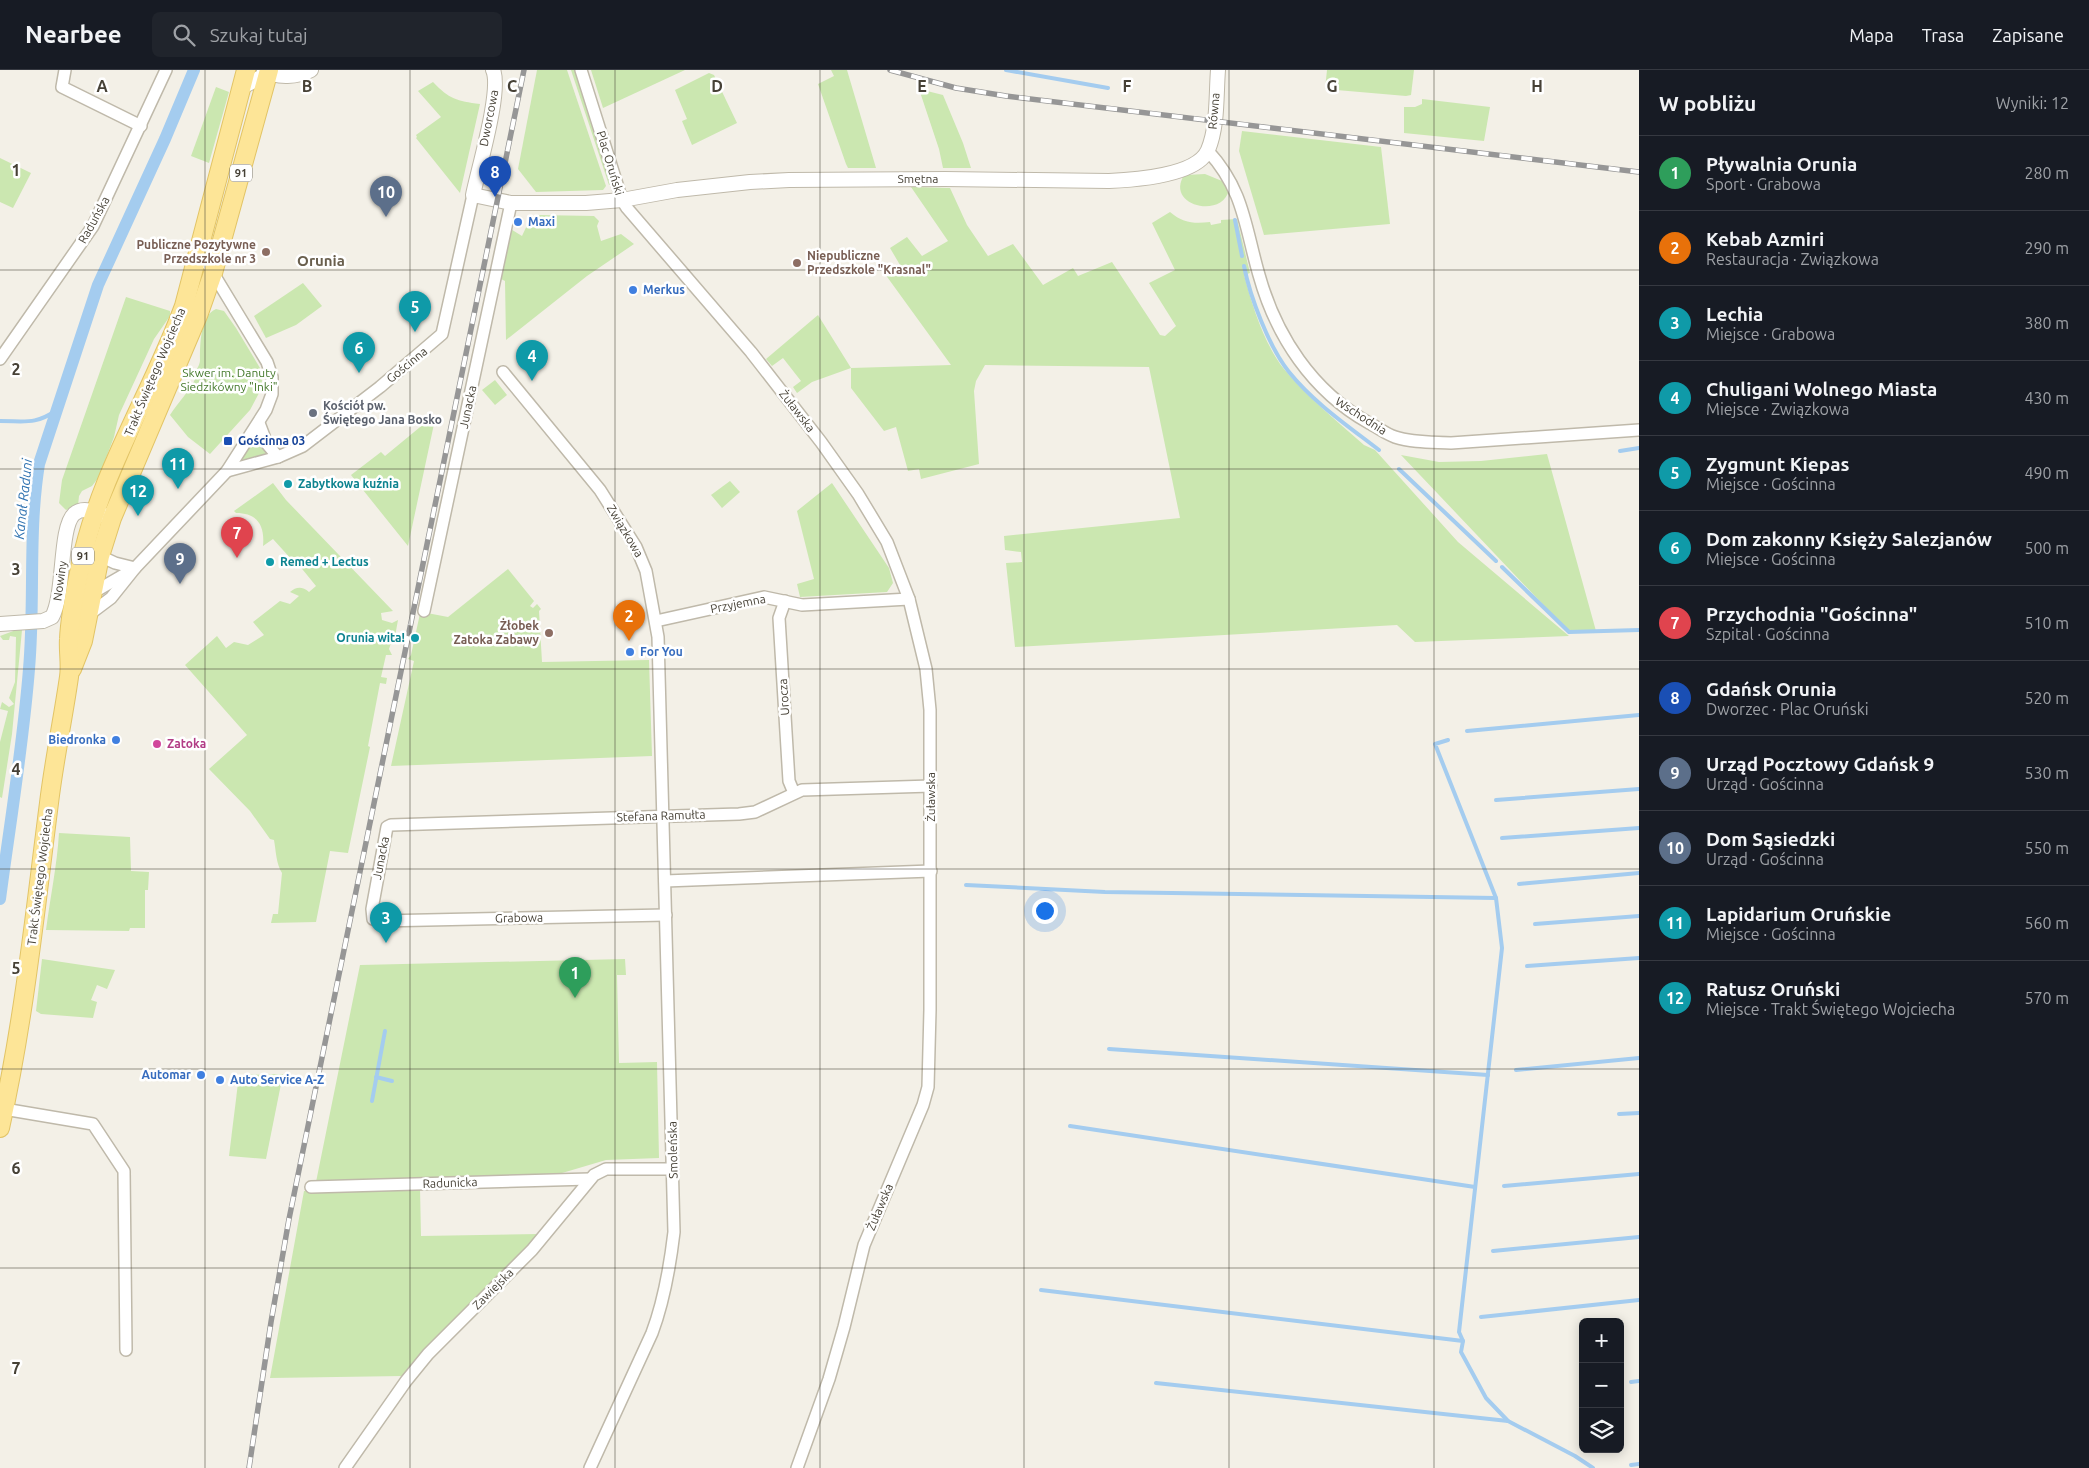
<!DOCTYPE html>
<html lang="pl">
<meta charset="utf-8">
<style>
body{margin:0;font-family:Ubuntu,sans-serif;background:#20242c;color:#f1f3f6}
.controls{position:absolute;right:15px;bottom:15px;display:grid;overflow:hidden;border-radius:8px;box-shadow:0 2px 12px #0003}
.controls button{width:45px;height:45px;display:grid;place-items:center;padding:0;border:0;border-bottom:1px solid #363941;background:#171b24;color:#f1f3f6;font:25px sans-serif}
.you{position:absolute;left:1044px;top:840px;width:18px;height:18px;margin:-12px;border:4px solid #fff;border-radius:50%;background:#1a73e8;box-shadow:0 0 0 8px #1a73e833}
.badge{display:grid;place-items:center;width:32px;height:32px;border-radius:50%;background:#f7481a;color:#fff;font-size:16px;font-weight:700}
.pin{position:absolute;translate:-50% -41px;filter:drop-shadow(0 1px 2px #0008)}
.pin::after{content:'';position:absolute;top:26px;width:18px;height:15px;background:inherit;clip-path:polygon(0 0,100% 0,50% 100%)}
.list{margin:0;padding:0;list-style:none}
h2{display:flex;justify-content:space-between;align-items:center;height:65px;margin:0;padding:0 20px;font-size:21px}
h2 small{font-size:16px;font-weight:400;color:#9ea1a6}
.list li{display:grid;grid-template-columns:32px 1fr auto;gap:15px;align-items:center;box-sizing:border-box;height:75px;padding:0 20px;border-top:1px solid #363941}
.list b{display:block;font-size:19px;white-space:nowrap}
.list p{margin:0;font-size:16px;white-space:nowrap;color:#9ea1a6}
.list em{font-size:16px;font-style:normal;color:#9ea1a6}
.icon{flex:none;width:28px;height:28px;fill:none;stroke:currentColor;stroke-width:2;stroke-linecap:round;stroke-linejoin:round}
.map{position:relative;flex:none;width:1639px;height:1398px;overflow:hidden}
header{display:flex;align-items:center;gap:30px;box-sizing:border-box;height:70px;padding:0 25px;background:#171b24;border-bottom:1px solid #363941}
header strong{font-size:24px}
nav{display:flex;gap:28px;margin-inline-start:auto;font-size:18px}
.search{width:350px;height:45px;background:#20242c;display:flex;align-items:center;gap:12px;box-sizing:border-box;padding:0 18px;border-radius:8px;color:#9ea1a6;font-size:19px}
main{display:flex}
aside{flex:1;background:#171b24}
.map>svg:first-child{display:block}
.green{fill:#cbe7b0}
.lines{fill:none;stroke-linecap:round;stroke-linejoin:round}
.stream{stroke:#a4ccef;stroke-width:4}
.canal{stroke:#a4ccef;stroke-width:12}
.minor-casing{stroke:#bfb9aa;stroke-width:14}
.tertiary-casing{stroke:#bfb9aa;stroke-width:16}
.primary-casing{stroke:#e2c466;stroke-width:20}
.minor{stroke:#fff;stroke-width:11}
.tertiary{stroke:#fff;stroke-width:14}
.primary{stroke:#fde597;stroke-width:18}
.rail-casing{stroke:#969696;stroke-width:5.5}
.rail{stroke:#fff;stroke-width:4;stroke-dasharray:11;stroke-linecap:butt}
.grid{fill:none;stroke:#464136;stroke-width:1;stroke-opacity:0.55}
.shop-dot{fill:#3f7fe0;stroke:#fff;stroke-width:2}
.education-dot{fill:#8d6e63;stroke:#fff;stroke-width:2}
.worship-dot{fill:#6b7280;stroke:#fff;stroke-width:2}
.transit-dot{fill:#1a4fb4;stroke:#fff;stroke-width:2}
.culture-dot{fill:#0f9aa8;stroke:#fff;stroke-width:2}
.hotel-dot{fill:#d1479c;stroke:#fff;stroke-width:2}
.labels{text-anchor:middle;stroke-width:5;stroke-linejoin:round;paint-order:stroke}
.shield{fill:#fff;stroke:#7e7a72;stroke-width:1}
.shield-label{font-size:11px;font-weight:bold;fill:#464136}
.street-label{font-size:12px;fill:#464136;stroke:#fff}
.shop-label{font-size:12px;font-weight:bold;fill:#366cbe;stroke:#fff;text-anchor:start}
.education-label{font-size:12px;font-weight:bold;fill:#785e54;stroke:#fff;text-anchor:end}
.park-label{font-size:12px;fill:#43782a;stroke:#fff}
.worship-label{font-size:12px;font-weight:bold;fill:#5b616d;stroke:#fff;text-anchor:start}
.transit-label{font-size:12px;font-weight:bold;fill:#164399;stroke:#fff;text-anchor:start}
.culture-label{font-size:12px;font-weight:bold;fill:#0d838f;stroke:#fff;text-anchor:start}
.hotel-label{font-size:12px;font-weight:bold;fill:#b23c85;stroke:#fff;text-anchor:start}
.water-label{font-size:14px;font-style:italic;fill:#3073b1;stroke:#fff}
.quarter-label{font-size:15px;font-weight:bold;fill:#695f4d;stroke:#fff}
.grid-label{font-size:16px;text-anchor:middle;font-weight:bold;fill:#464136;stroke:#fff;stroke-width:5;stroke-linejoin:round;paint-order:stroke}
</style>
<header>
<strong>Nearbee</strong>
<div class="search"><svg class="icon" aria-label="search" viewBox="0 0 24 24"><circle cx="10" cy="10" r="6"/><path d="M15 15l6 6"/></svg>Szukaj tutaj</div>
<nav><a>Mapa</a><a>Trasa</a><a>Zapisane</a></nav>
</header>
<main>
<div class="map">
<svg width="1639" height="1398" viewBox="0 0 1639 1398">
<rect width="100%" height="100%" fill="#f3f0e7"/>
<g class="green">
<polygon points="537,0 567,0 606,116 603,120 536,122 518,99"/>
<polygon points="571,0 576,0 614,115 609,115"/>
<polygon points="591,0 685,0 603,38"/>
<polygon points="831,0 847,0 876,98 848,98 846,94 818,14 834,6"/>
<polygon points="1327,0 1414,0 1411,25 1406,26 1325,19"/>
<polygon points="709,3 714,5 737,53 692,75 682,51 687,49 675,20"/>
<path d="M433,12C449,29 457,31 480,34L460,123L416,68L417,67L416,65L441,47L418,21Z"/>
<polygon points="216,17 229,22 209,93 191,86"/>
<polygon points="919,19 943,25 963,73 971,98 943,98 939,79"/>
<polygon points="1422,29 1490,37 1484,71 1404,63 1404,37 1415,37 1422,34"/>
<polygon points="1242,61 1381,77 1390,154 1264,165 1239,81"/>
<polygon points="0,88 31,103 13,138 0,132"/>
<path d="M1205,104L1222,111L1229,120C1222,149 1167,136 1183,107L1186,105Z"/>
<path d="M911,117L950,118L967,155L988,186L1013,174L1043,215L1073,198L1078,206L1112,192L1160,265L1165,266L1176,256L1149,213L1175,200L1152,153L1170,142C1183,153 1194,154 1210,152L1211,155L1221,153V150L1237,149L1250,203L1244,205C1253,237 1263,272 1284,299C1307,327 1337,351 1364,375L1375,380L1458,472L1569,566L1415,572L1397,555L1015,577L1006,493L1022,492L1021,482L1005,480L1004,466L1180,448L1149,297L985,295L976,311L974,321L979,394L921,409L919,399L908,401L896,357L884,361L851,318V298L812,312L797,323L793,317L801,311L783,288L772,296L766,289L818,245L851,298L951,295L885,204L900,195L890,178L907,167L922,186L948,171Z"/>
<polygon points="538,145 594,146 599,151 597,156 601,171 621,164 634,174 587,206 506,270 505,211 497,207 509,158 522,166 529,151"/>
<polygon points="303,213 322,236 296,255 266,268 254,246"/>
<polygon points="126,227 170,241 170,246 154,269 119,345 114,367 99,407 92,416 82,421 79,426 78,436 66,440 59,433 62,410"/>
<path d="M216,239L224,241L236,258L260,298L262,311L259,323L250,340L210,384L188,367L170,345C178,332 191,320 196,307L194,305C196,300 200,295 200,290C200,275 200,246 216,239Z"/>
<polygon points="495,310 507,325 495,335 482,320"/>
<polygon points="425,353 434,354 408,476 351,405 381,382 385,386"/>
<polygon points="258,366 267,383 235,394 235,393"/>
<polygon points="1547,384 1596,561 1569,562 1401,385 1439,392 1481,391"/>
<polygon points="730,411 740,422 722,438 711,425"/>
<path d="M273,413L286,430L393,541L381,543L382,550L392,553L398,550L394,572L391,573L389,579L392,585H386L381,607L387,608L386,614L380,613L368,676L370,677L348,783L330,781L316,852L271,853L273,844H278L282,803C276,794 276,781 274,770L270,769L250,741L209,699L247,665L185,595L217,566L226,578L234,572L248,575L264,565L253,552L280,531L290,534L299,526L290,522C296,517 302,516 309,522L316,516L294,489L292,490L273,469L263,476C265,455 257,443 236,443L234,441Z"/>
<polygon points="832,413 889,498 893,513 887,522 800,527 797,514 814,509 797,441"/>
<polygon points="508,499 534,531 530,536 533,538 537,534 541,539 539,541 542,592 649,590 652,686 391,696 414,591 408,589 411,585 421,539 427,543 448,547"/>
<polygon points="16,560 22,560 12,664 2,728 0,727 0,672 8,641 0,639 2,632 9,637 14,634 9,628 15,612 16,567 10,566 9,570 3,570 0,566"/>
<path d="M59,763L130,767L131,801L149,802L148,820H145V858H130L129,861L46,860C50,828 57,796 59,763Z"/>
<polygon points="42,889 115,900 107,919 97,915 91,930 97,932 93,948 41,944 36,941"/>
<polygon points="625,889 626,905 617,905 619,993 657,992 659,1088 606,1090 552,1106 316,1112 360,895"/>
<polygon points="283,1004 266,1089 229,1086 239,1005"/>
<polygon points="420,1118 421,1166 539,1164 403,1306 270,1308 304,1121"/>
</g>
<g class="lines">
<g class="stream">
<polyline points="1006,0 1108,18"/>
<polyline points="1235,150 1242,186"/>
<path d="M1244,196C1250,227 1269,277 1289,302C1314,333 1348,356 1379,380"/>
<path d="M0,351C26,351 35,355 57,340"/>
<polyline points="1620,381 1639,378"/>
<polyline points="1399,399 1496,491"/>
<polyline points="1502,497 1569,562 1639,560"/>
<polyline points="1467,661 1639,645"/>
<polyline points="1448,670 1435,674 1496,828 1502,878 1459,1262 1463,1271 1461,1282 1486,1328 1508,1351 1575,1386 1593,1398"/>
<polyline points="1496,730 1639,719"/>
<polyline points="1502,768 1639,758"/>
<polyline points="1519,814 1639,803"/>
<polyline points="966,815 1105,822 1496,828"/>
<polyline points="1535,854 1639,846"/>
<polyline points="1527,896 1639,888"/>
<polyline points="1109,979 1488,1005"/>
<polyline points="1516,1000 1639,988"/>
<polyline points="376,1007 392,1011"/>
<polyline points="372,1031 385,961"/>
<polyline points="1619,1044 1639,1043"/>
<polyline points="1070,1056 1475,1117"/>
<polyline points="1504,1116 1639,1104"/>
<polyline points="1493,1181 1639,1167"/>
<polyline points="1041,1220 1463,1271"/>
<polyline points="1481,1247 1639,1230"/>
<polyline points="1631,1312 1639,1311"/>
<polyline points="1156,1313 1508,1351"/>
<polyline points="1631,1395 1639,1394"/>
</g>
<path class="canal" d="M0,829C10,753 23,676 29,599C35,531 28,462 39,394L98,215L165,69L194,0"/>
<g class="minor-casing">
<g id="minor">
<polyline points="65,0 62,17 141,56"/>
<polyline points="581,0 622,130 627,138 751,282 821,372 858,424 887,472 909,529 926,599 930,640 930,940 928,1017 923,1035 864,1175 844,1257 829,1309 797,1398"/>
<path d="M1208,81C1244,120 1245,157 1259,205C1276,266 1312,321 1369,353C1377,357 1386,364 1395,367C1413,373 1433,372 1451,373L1639,360"/>
<polyline points="0,289 93,156 166,0"/>
<path d="M503,302L600,420L636,477L646,501L658,567L674,1162C670,1196 664,1231 652,1263L590,1398"/>
<polyline points="259,353 267,374 278,387"/>
<polyline points="227,401 278,387 303,376 380,317 442,264 473,125"/>
<polyline points="100,486 115,493 135,498"/>
<polyline points="89,525 127,503"/>
<polyline points="785,531 779,548 789,711 794,723"/>
<polyline points="424,541 511,133"/>
<polyline points="87,546 111,528 135,498 227,401 266,340 272,324 272,307 267,292 199,180"/>
<polyline points="656,551 764,527 802,535 909,529"/>
<polyline points="665,811 931,801"/>
<polyline points="666,845 380,851 373,849 372,839 387,757 391,755 739,744 755,742 802,720 931,716"/>
<polyline points="4,1039 93,1054 124,1101 126,1280"/>
<polyline points="311,1117 590,1109"/>
<polyline points="345,1398 406,1311 428,1284 532,1180 594,1105 606,1099 673,1099"/>
</g>
</g>
<g class="tertiary-casing">
<g id="tertiary">
<path d="M264,0C277,9 298,7 311,0"/>
<path d="M493,0C502,20 478,100 473,125L511,133H586L622,130L677,120L750,112L789,110L945,109L1109,111C1133,110 1197,106 1208,80C1218,56 1216,25 1218,0"/>
<polyline points="241,18 268,3"/>
<path d="M0,554L43,551L52,547C65,524 59,458 74,444C83,436 95,442 104,445"/>
</g>
</g>
<g class="primary-casing">
<g id="primary">
<polyline points="72,599 83,571 100,486 112,448 199,243 213,203 269,0"/>
<path d="M0,1058C24,951 35,842 49,733C54,691 63,649 69,607C71,594 68,581 69,569C70,544 76,518 81,493C100,403 152,323 184,236L246,0"/>
</g>
</g>
<use href="#minor" class="minor"/>
<use href="#tertiary" class="tertiary"/>
<use href="#primary" class="primary"/>
<g class="rail-casing">
<g id="rail">
<polyline points="890,0 956,18 1006,26 1639,102"/>
<polyline points="249,1398 271,1252 289,1149 524,0"/>
</g>
</g>
<use href="#rail" class="rail"/>
</g>
<path class="grid" d="M205,0V1398M410,0V1398M615,0V1398M820,0V1398M1024,0V1398M1229,0V1398M1434,0V1398M0,200H1639M0,399H1639M0,599H1639M0,799H1639M0,999H1639M0,1198H1639"/>
<g class="shop-dot">
<circle cx="518" cy="152" r="5"/>
<circle cx="633" cy="220" r="5"/>
<circle cx="630" cy="582" r="5"/>
<circle cx="116" cy="670" r="5"/>
<circle cx="201" cy="1005" r="5"/>
<circle cx="220" cy="1010" r="5"/>
</g>
<g class="education-dot">
<circle cx="266" cy="182" r="5"/>
<circle cx="797" cy="193" r="5"/>
<circle cx="549" cy="563" r="5"/>
</g>
<circle class="worship-dot" cx="313" cy="343" r="5"/>
<rect class="transit-dot" x="223" y="366" width="10" height="10" rx="2.5"/>
<g class="culture-dot">
<circle cx="288" cy="414" r="5"/>
<circle cx="270" cy="492" r="5"/>
<circle cx="415" cy="568" r="5"/>
</g>
<circle class="hotel-dot" cx="157" cy="674" r="5"/>
<g class="labels">
<g class="shield">
<rect x="230" y="94.5" width="22" height="17" rx="4"/>
<rect x="72" y="477.5" width="22" height="17" rx="4"/>
</g>
<g class="shield-label">
<text x="241" y="107">91</text>
<text x="83" y="490">91</text>
</g>
<g class="street-label">
<text transform="translate(1214 41) rotate(-85)" y="4">Równa</text>
<text transform="translate(489 48) rotate(-79)" y="4">Dworcowa</text>
<text transform="translate(610 93) rotate(73)" y="4">Plac Oruński</text>
<text x="918" y="113">Smętna</text>
<text transform="translate(94 150) rotate(-61)" y="4">Raduńska</text>
<text transform="translate(407 295) rotate(-39)" y="4">Gościnna</text>
<text transform="translate(155 302) rotate(-67)" y="4">Trakt Świętego Wojciecha</text>
<text transform="translate(468 337) rotate(-78)" y="4">Junacka</text>
<text transform="translate(797 341) rotate(52)" y="4">Żuławska</text>
<text transform="translate(1361 346) rotate(33)" y="4">Wschodnia</text>
<text transform="translate(625 461) rotate(59)" y="4">Związkowa</text>
<text transform="translate(60 511) rotate(-82)" y="4">Nowiny</text>
<text transform="translate(738 534) rotate(-11)" y="4">Przyjemna</text>
<text transform="translate(784 627) rotate(-94)" y="4">Urocza</text>
<text transform="translate(931 727) rotate(-90)" y="4">Żuławska</text>
<text transform="translate(661 746) rotate(-2)" y="4">Stefana Ramułta</text>
<text transform="translate(381 788) rotate(-79)" y="4">Junacka</text>
<text transform="translate(40 807) rotate(-83)" y="4">Trakt Świętego Wojciecha</text>
<text transform="translate(519 848) rotate(-1)" y="4">Grabowa</text>
<text transform="translate(673 1080) rotate(-91)" y="4">Smoleńska</text>
<text transform="translate(450 1113) rotate(-2)" y="4">Radunicka</text>
<text transform="translate(880 1137) rotate(-67)" y="4">Żuławska</text>
<text transform="translate(493 1219) rotate(-45)" y="4">Zawiejska</text>
</g>
<g class="shop-label">
<text x="528" y="156">Maxi</text>
<text x="643" y="224">Merkus</text>
<text x="640" y="586">For You</text>
<text x="106" y="674" text-anchor="end">Biedronka</text>
<text x="191" y="1009" text-anchor="end">Automar</text>
<text x="230" y="1014">Auto Service A-Z</text>
</g>
<g class="education-label">
<text x="256" y="179">Publiczne Pozytywne<tspan x="256" dy="14">Przedszkole nr 3</tspan></text>
<text x="807" y="190" text-anchor="start">Niepubliczne<tspan x="807" dy="14">Przedszkole "Krasnal"</tspan></text>
<text x="539" y="560">Żłobek<tspan x="539" dy="14">Zatoka Zabawy</tspan></text>
</g>
<g class="park-label">
<text x="229" y="307">Skwer im. Danuty<tspan x="229" dy="14">Siedzikówny "Inki"</tspan></text>
</g>
<g class="worship-label">
<text x="323" y="340">Kościół pw.<tspan x="323" dy="14">Świętego Jana Bosko</tspan></text>
</g>
<g class="transit-label">
<text x="238" y="375">Gościnna 03</text>
</g>
<g class="culture-label">
<text x="298" y="418">Zabytkowa kuźnia</text>
<text x="280" y="496">Remed + Lectus</text>
<text x="405" y="572" text-anchor="end">Orunia wita!</text>
</g>
<g class="hotel-label">
<text x="167" y="678">Zatoka</text>
</g>
<g class="water-label">
<text transform="translate(23 429) rotate(-84)" y="5">Kanał Raduni</text>
</g>
<g class="quarter-label">
<text x="321" y="196">Orunia</text>
</g>
</g>
<g class="grid-label">
<text x="102" y="22">A</text>
<text x="307" y="22">B</text>
<text x="512" y="22">C</text>
<text x="717" y="22">D</text>
<text x="922" y="22">E</text>
<text x="1127" y="22">F</text>
<text x="1332" y="22">G</text>
<text x="1537" y="22">H</text>
<text x="16" y="106">1</text>
<text x="16" y="305">2</text>
<text x="16" y="505">3</text>
<text x="16" y="705">4</text>
<text x="16" y="904">5</text>
<text x="16" y="1104">6</text>
<text x="16" y="1304">7</text>
</g>
</svg>
<div class="controls">
<button>+</button>
<button>−</button>
<button><svg class="icon" aria-label="layers" viewBox="0 0 24 24"><path d="M12 4l9 5-9 5-9-5zM3 14l9 5 9-5"/></svg></button>
</div>
<div class="you"></div>
<div class="pin badge" style="left:575px;top:928px;background:#2e9e5b">1</div>
<div class="pin badge" style="left:629px;top:571px;background:#e8710a">2</div>
<div class="pin badge" style="left:386px;top:873px;background:#0f9aa8">3</div>
<div class="pin badge" style="left:532px;top:311px;background:#0f9aa8">4</div>
<div class="pin badge" style="left:415px;top:262px;background:#0f9aa8">5</div>
<div class="pin badge" style="left:359px;top:303px;background:#0f9aa8">6</div>
<div class="pin badge" style="left:237px;top:488px;background:#e0444e">7</div>
<div class="pin badge" style="left:495px;top:127px;background:#1a4fb4">8</div>
<div class="pin badge" style="left:180px;top:514px;background:#5c6f8a">9</div>
<div class="pin badge" style="left:386px;top:147px;background:#5c6f8a">10</div>
<div class="pin badge" style="left:178px;top:419px;background:#0f9aa8">11</div>
<div class="pin badge" style="left:138px;top:446px;background:#0f9aa8">12</div>
</div>
<aside>
<h2>W pobliżu<small>Wyniki: 12</small></h2>
<ul class="list">
<li><span class="badge" style="background:#2e9e5b">1</span><div><b>Pływalnia Orunia</b><p>Sport · Grabowa</p></div><em>280 m</em></li>
<li><span class="badge" style="background:#e8710a">2</span><div><b>Kebab Azmiri</b><p>Restauracja · Związkowa</p></div><em>290 m</em></li>
<li><span class="badge" style="background:#0f9aa8">3</span><div><b>Lechia</b><p>Miejsce · Grabowa</p></div><em>380 m</em></li>
<li><span class="badge" style="background:#0f9aa8">4</span><div><b>Chuligani Wolnego Miasta</b><p>Miejsce · Związkowa</p></div><em>430 m</em></li>
<li><span class="badge" style="background:#0f9aa8">5</span><div><b>Zygmunt Kiepas</b><p>Miejsce · Gościnna</p></div><em>490 m</em></li>
<li><span class="badge" style="background:#0f9aa8">6</span><div><b>Dom zakonny Księży Salezjanów</b><p>Miejsce · Gościnna</p></div><em>500 m</em></li>
<li><span class="badge" style="background:#e0444e">7</span><div><b>Przychodnia &quot;Gościnna&quot;</b><p>Szpital · Gościnna</p></div><em>510 m</em></li>
<li><span class="badge" style="background:#1a4fb4">8</span><div><b>Gdańsk Orunia</b><p>Dworzec · Plac Oruński</p></div><em>520 m</em></li>
<li><span class="badge" style="background:#5c6f8a">9</span><div><b>Urząd Pocztowy Gdańsk 9</b><p>Urząd · Gościnna</p></div><em>530 m</em></li>
<li><span class="badge" style="background:#5c6f8a">10</span><div><b>Dom Sąsiedzki</b><p>Urząd · Gościnna</p></div><em>550 m</em></li>
<li><span class="badge" style="background:#0f9aa8">11</span><div><b>Lapidarium Oruńskie</b><p>Miejsce · Gościnna</p></div><em>560 m</em></li>
<li><span class="badge" style="background:#0f9aa8">12</span><div><b>Ratusz Oruński</b><p>Miejsce · Trakt Świętego Wojciecha</p></div><em>570 m</em></li>
</ul>
</aside>
</main>
